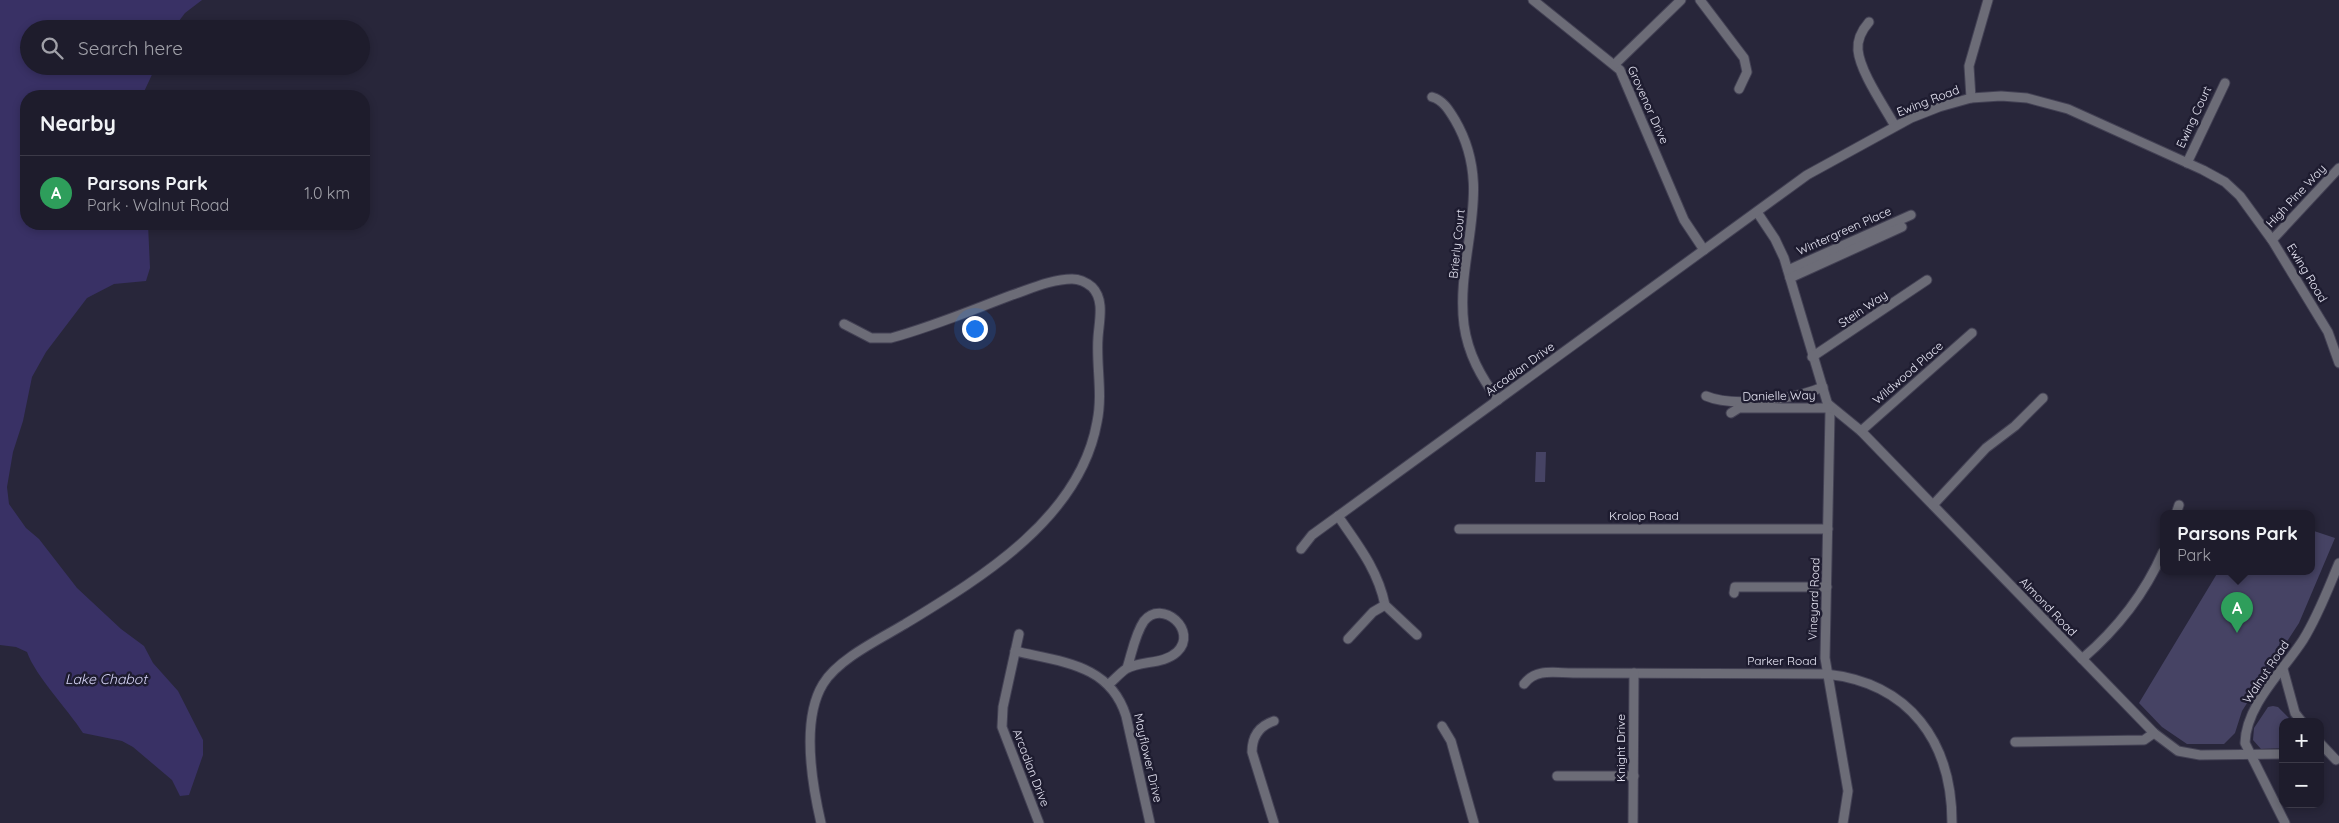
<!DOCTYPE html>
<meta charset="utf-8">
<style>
body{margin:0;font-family:Quicksand,sans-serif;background:#2b2938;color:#f1f3f6}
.controls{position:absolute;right:15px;bottom:15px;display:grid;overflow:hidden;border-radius:10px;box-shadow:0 2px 8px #0003}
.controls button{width:45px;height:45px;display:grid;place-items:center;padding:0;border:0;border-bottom:1px solid #3c3a48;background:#1e1c2c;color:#f1f3f6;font:25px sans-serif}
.you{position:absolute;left:974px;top:328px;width:18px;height:18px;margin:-12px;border:4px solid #fff;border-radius:50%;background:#1a73e8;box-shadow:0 0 0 8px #1a73e833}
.badge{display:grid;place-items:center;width:32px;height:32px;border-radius:50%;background:#2563eb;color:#fff;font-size:16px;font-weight:700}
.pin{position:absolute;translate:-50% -41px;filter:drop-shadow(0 1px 2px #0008)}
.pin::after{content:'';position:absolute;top:26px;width:18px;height:15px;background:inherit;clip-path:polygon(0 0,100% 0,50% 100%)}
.popup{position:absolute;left:2160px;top:510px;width:155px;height:65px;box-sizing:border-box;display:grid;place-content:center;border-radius:10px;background:#1e1c2c;filter:drop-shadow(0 1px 4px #0005);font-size:16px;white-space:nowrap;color:#a1a1a9}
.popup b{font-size:19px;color:#f1f3f6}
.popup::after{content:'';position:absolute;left:50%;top:100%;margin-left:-10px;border:10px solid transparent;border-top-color:#1e1c2c}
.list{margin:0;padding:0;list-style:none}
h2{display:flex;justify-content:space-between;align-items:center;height:65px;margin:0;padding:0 20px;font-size:21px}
h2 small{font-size:16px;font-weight:400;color:#a1a1a9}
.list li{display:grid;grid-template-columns:32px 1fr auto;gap:15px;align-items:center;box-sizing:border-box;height:75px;padding:0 20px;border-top:1px solid #3c3a48}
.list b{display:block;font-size:19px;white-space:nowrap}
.list p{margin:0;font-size:16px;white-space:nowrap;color:#a1a1a9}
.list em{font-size:16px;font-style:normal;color:#a1a1a9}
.icon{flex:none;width:28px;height:28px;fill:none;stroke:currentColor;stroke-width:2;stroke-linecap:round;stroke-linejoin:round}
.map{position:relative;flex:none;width:2339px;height:823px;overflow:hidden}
.search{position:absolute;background:#1e1c2c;box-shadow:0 2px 8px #0003;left:20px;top:20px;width:350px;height:55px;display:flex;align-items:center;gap:12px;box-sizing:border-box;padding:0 18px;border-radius:28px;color:#a1a1a9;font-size:19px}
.panel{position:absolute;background:#1e1c2c;box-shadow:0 2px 8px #0003;left:20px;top:90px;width:350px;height:140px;border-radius:20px}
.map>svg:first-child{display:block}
.green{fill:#464364}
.water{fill:#393165}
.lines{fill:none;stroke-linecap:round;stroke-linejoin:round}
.street-casing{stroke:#434154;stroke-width:11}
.street{stroke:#6c6c77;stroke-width:9}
.labels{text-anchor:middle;stroke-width:5;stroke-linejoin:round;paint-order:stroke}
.street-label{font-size:12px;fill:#e9e8f6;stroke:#1e1c30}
.water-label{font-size:14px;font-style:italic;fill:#d7d5f7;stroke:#1e1c30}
</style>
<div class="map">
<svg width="2339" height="823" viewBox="0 0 2339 823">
<rect width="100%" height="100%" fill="#28263a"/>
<g class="green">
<polygon points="1536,452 1546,452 1545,482 1535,482"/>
<polygon points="2311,530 2335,538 2299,623 2242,711 2235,733 2224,744 2187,744 2162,727 2139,703 2218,572 2311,572"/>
<polygon points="2273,706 2278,707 2293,722 2283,722 2283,748 2261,749 2253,740 2254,728 2268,707"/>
</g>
<path class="water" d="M0,0H202L185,13L173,29H29V66H156L142,96H26V224H148L150,268L146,281L114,284L87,298L46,352L32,377L23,421L13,452L7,487L9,504L26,528L39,539L77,588L121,629L144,646L153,663L178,691L203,740V755L189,795L180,796L172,780L133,747L122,741L83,733C67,708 36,677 27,652L16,647L0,645Z"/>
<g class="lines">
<g class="street-casing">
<g id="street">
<polyline points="1533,0 1620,70 1684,220 1704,250"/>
<polyline points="1700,0 1744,58 1747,72 1739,89"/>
<path d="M1869,22C1862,30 1857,39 1858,50C1860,72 1884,106 1895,126"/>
<polyline points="1615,64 1681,0"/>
<path d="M1432,97C1443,100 1449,110 1455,120C1496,190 1455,253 1464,325C1468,354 1481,377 1498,400"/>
<polyline points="1971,98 1969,66 1988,0"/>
<polyline points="2187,163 2225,83"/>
<polyline points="1757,212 1775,239 1784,258 1830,412 1825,658 1848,791 1843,823"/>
<polyline points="2272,240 2339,168"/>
<polyline points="1788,270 1911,215"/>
<polyline points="1790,278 1902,227"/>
<polyline points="1812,357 1927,280"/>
<path d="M1706,396C1734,408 1795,399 1823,387"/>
<polyline points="1828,404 1861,431 2154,733 2178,751 2200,755 2283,754"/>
<polyline points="1731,413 1739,408 1829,408"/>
<polyline points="1861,431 1972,333"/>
<polyline points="1933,505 1986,448 2015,426 2043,398"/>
<polyline points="2176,514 2179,505"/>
<path d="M1338,516C1358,545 1378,570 1385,605"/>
<polyline points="1459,529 1828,529"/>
<polyline points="1301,549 1312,535 1807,175 1911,118 1939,107 1971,98 2001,96 2027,98 2068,109 2203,170 2225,182 2240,196 2272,240 2328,332 2339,363"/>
<polyline points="1734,593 1735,587 1827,587"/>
<polyline points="1385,605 1417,635"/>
<polyline points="1019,634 1003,707 1002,727 1039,823"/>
<polyline points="1348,639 1373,612 1385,605"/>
<path d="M1015,651C1061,662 1110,664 1126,716L1150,823"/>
<path d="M2082,659C2116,630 2145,593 2163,552"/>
<polyline points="2283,669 2295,713 2302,722"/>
<path d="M1109,684C1115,679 1120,673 1126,669C1141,660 1163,665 1177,652C1199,631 1162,598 1144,621C1135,634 1132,653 1127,668"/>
<path d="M1524,684C1536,668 1555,673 1573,673L1826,674C1910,683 1952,742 1952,823"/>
<polyline points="1442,726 1451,741 1474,823"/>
<polyline points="2015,742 2144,740 2154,733"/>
<polyline points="2320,743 2336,760"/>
<polyline points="1557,776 1634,776"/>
<path d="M821,823C812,784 801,720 823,684C838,659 880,639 905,624C982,577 1080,518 1097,422C1103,394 1096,365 1098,338C1099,321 1105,300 1092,287C1086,282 1079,279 1072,279C1052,279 1030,289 1012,295C972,310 932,327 891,338H871L844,324"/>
<path d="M1274,823L1252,752C1252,736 1259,726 1274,721"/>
<polyline points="1633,823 1634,673"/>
<path d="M2285,823L2245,743C2246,705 2283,671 2303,640C2318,616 2328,589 2339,563"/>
</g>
</g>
<use href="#street" class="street"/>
</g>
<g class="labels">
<g class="street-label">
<text transform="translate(1928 101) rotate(-21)" y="4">Ewing Road</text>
<text transform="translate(1648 105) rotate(66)" y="4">Grovenor Drive</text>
<text transform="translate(2194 117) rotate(-65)" y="4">Ewing Court</text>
<text transform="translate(2296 196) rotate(-47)" y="4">High Pine Way</text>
<text transform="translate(1844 231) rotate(-24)" y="4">Wintergreen Place</text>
<text transform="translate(1457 244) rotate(-84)" y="4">Brierly Court</text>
<text transform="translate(2307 273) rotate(59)" y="4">Ewing Road</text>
<text transform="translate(1863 309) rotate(-34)" y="4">Stein Way</text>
<text transform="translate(1520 369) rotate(-36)" y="4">Arcadian Drive</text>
<text transform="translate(1908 373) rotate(-41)" y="4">Wildwood Place</text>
<text transform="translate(1779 396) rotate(-1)" y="4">Danielle Way</text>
<text x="1644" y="520">Krolop Road</text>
<text transform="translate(1814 599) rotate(-88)" y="4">Vineyard Road</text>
<text transform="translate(2048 607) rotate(46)" y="4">Almond Road</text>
<text x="1782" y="665">Parker Road</text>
<text transform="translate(2266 672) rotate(-56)" y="4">Walnut Road</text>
<text transform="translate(1621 748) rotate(-90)" y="4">Knight Drive</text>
<text transform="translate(1148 758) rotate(77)" y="4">Mayflower Drive</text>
<text transform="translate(1031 768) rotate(69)" y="4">Arcadian Drive</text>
</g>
<g class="water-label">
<text x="106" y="684">Lake Chabot</text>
</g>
</g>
</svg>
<div class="controls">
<button>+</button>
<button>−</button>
</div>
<div class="you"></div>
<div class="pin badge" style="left:2237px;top:633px;background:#2e9e5b">A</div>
<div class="popup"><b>Parsons Park</b>Park</div>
<div class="search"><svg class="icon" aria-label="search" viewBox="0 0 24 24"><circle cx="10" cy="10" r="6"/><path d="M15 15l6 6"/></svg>Search here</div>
<section class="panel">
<h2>Nearby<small></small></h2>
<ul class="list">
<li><span class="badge" style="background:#2e9e5b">A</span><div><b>Parsons Park</b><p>Park · Walnut Road</p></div><em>1.0 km</em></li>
</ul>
</section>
</div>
